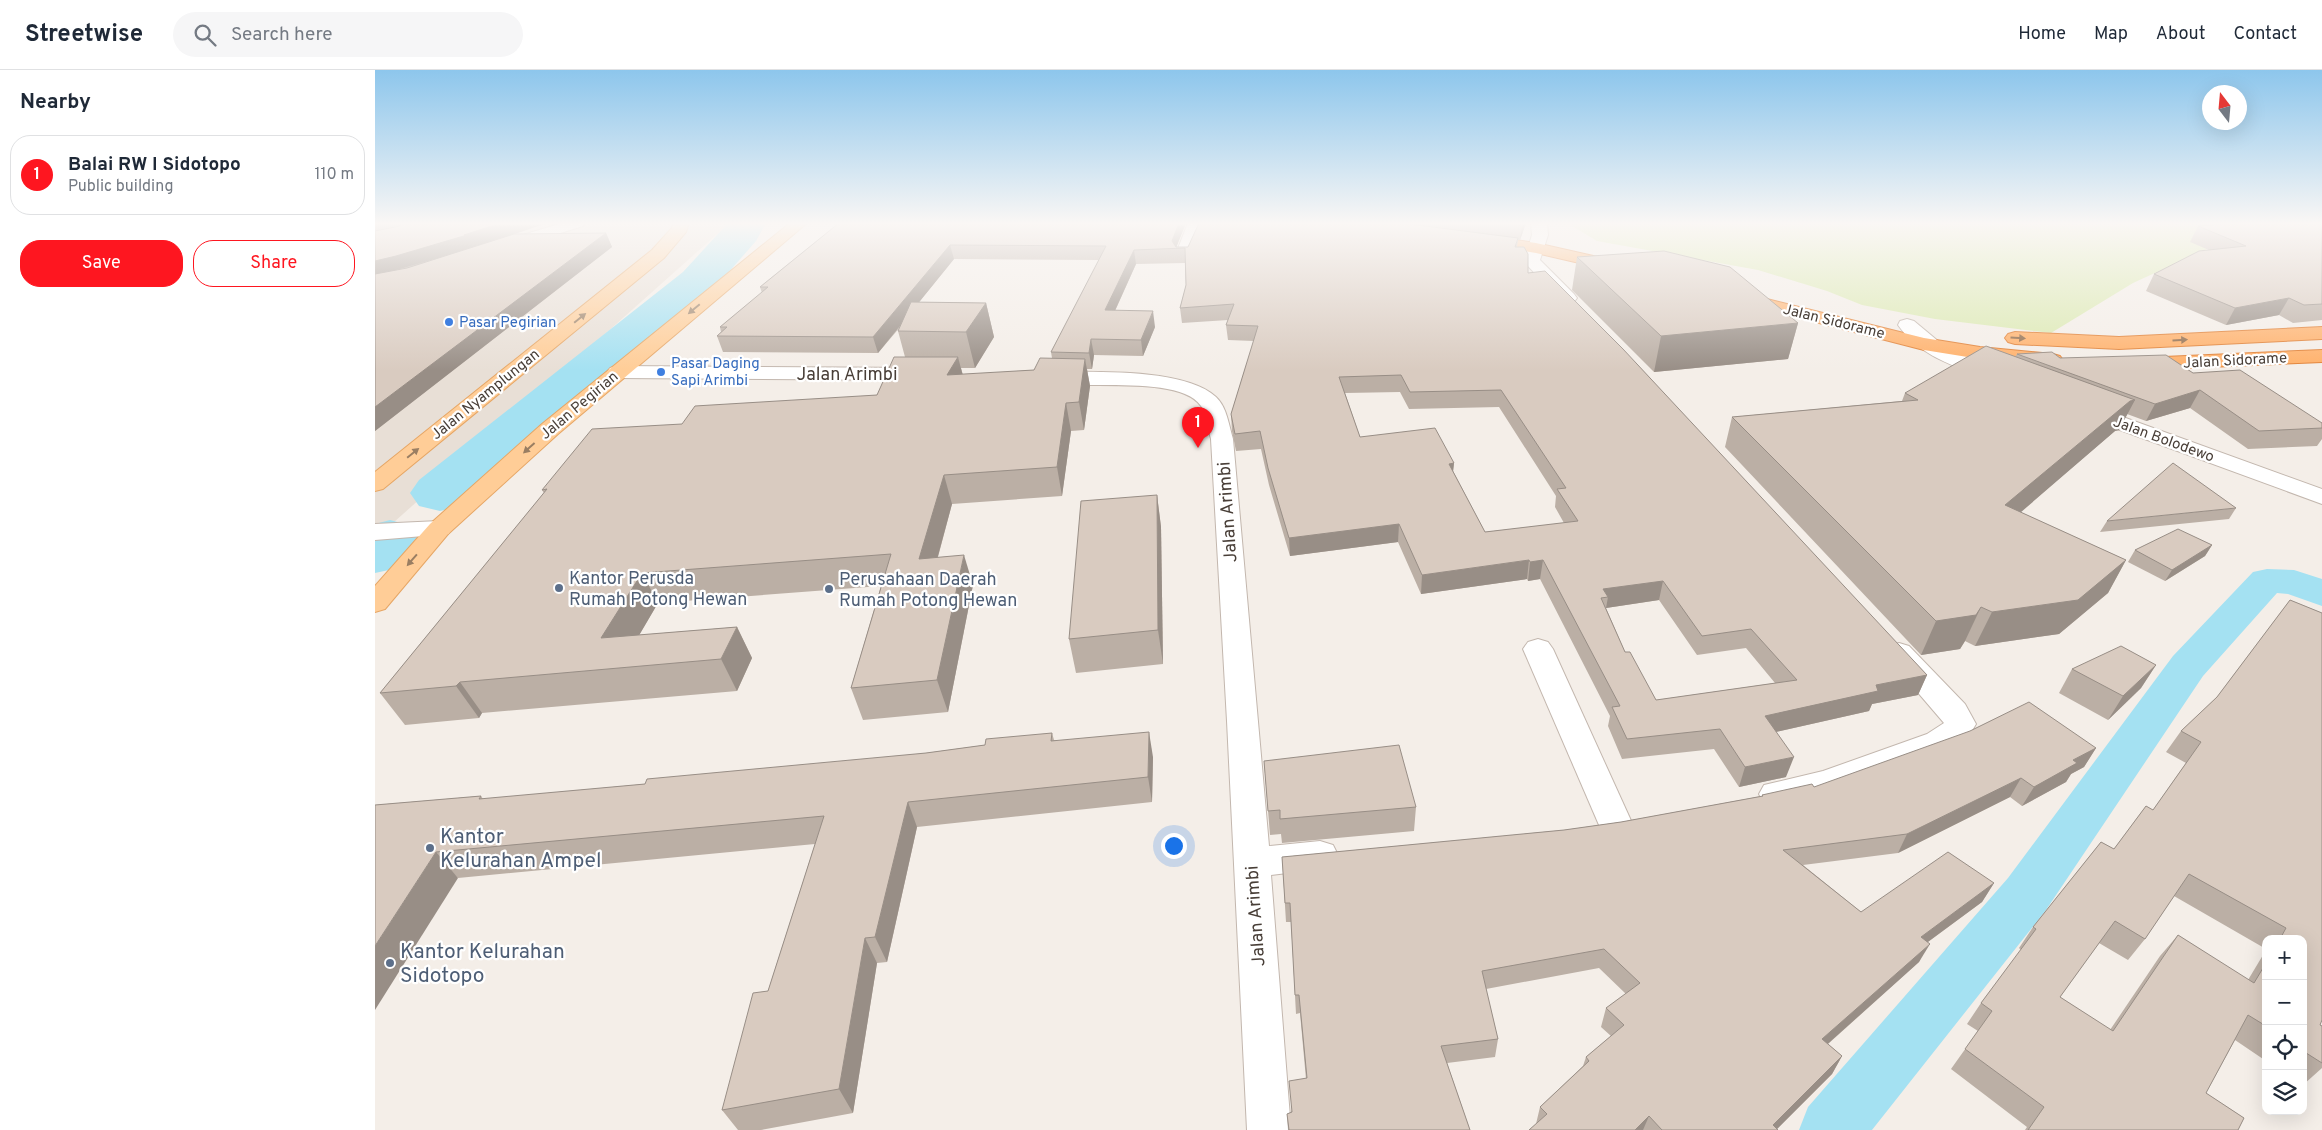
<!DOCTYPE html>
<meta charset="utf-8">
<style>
body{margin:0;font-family:Overpass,sans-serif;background:#f6f6f7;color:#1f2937}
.controls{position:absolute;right:15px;bottom:15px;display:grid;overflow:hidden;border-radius:10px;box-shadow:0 5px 20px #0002}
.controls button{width:45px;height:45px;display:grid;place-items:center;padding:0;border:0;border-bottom:1px solid #e0e1e3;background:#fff;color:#1f2937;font:25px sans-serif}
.compass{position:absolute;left:1827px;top:15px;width:45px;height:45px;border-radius:50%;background:#fff;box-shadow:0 5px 20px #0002;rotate:344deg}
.you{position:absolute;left:798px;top:775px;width:18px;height:18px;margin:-12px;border:4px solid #fff;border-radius:50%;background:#1a73e8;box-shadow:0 0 0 8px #1a73e833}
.badge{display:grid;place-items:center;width:32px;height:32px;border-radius:50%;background:#fe1620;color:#fff;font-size:16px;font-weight:700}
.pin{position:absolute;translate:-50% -41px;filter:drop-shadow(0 1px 2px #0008)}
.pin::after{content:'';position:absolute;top:26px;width:18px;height:15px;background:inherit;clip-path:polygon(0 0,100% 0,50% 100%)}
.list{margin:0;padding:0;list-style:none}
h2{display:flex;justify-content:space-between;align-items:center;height:65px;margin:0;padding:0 20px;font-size:21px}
h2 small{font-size:16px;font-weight:400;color:#747a83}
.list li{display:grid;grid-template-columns:32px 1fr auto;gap:15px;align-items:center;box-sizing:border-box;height:80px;margin:0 10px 10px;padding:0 10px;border:1px solid #e0e1e3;border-radius:20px}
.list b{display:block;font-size:19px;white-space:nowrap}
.list p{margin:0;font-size:16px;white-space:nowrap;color:#747a83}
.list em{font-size:16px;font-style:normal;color:#747a83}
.actions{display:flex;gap:10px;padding:15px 20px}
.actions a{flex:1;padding:11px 0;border:1px solid #fe1620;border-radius:20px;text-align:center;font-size:18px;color:#fe1620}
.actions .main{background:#fe1620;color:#fff}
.icon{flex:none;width:28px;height:28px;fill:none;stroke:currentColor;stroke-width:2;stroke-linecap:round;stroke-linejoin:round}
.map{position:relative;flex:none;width:1947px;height:1060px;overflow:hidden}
header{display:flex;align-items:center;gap:30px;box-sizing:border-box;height:70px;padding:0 25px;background:#fff;border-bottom:1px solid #e0e1e3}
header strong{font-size:24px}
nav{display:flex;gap:28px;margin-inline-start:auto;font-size:18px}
.search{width:350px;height:45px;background:#f6f6f7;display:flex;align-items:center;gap:12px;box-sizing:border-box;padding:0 18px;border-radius:28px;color:#747a83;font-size:19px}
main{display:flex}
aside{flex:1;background:#fff}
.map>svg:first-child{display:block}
.residential{fill:#e8dfd6}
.green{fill:#dbe9b1}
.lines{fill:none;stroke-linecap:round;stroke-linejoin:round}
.canal{fill:#a4e1f2;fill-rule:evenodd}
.river{fill:#a4e1f2;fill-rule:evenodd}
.minor-casing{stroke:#c3b7ae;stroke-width:2}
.major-casing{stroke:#e6a665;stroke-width:2}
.highway-casing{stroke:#e18136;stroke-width:2}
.minor{fill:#fff;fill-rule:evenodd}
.major{fill:#ffcd97;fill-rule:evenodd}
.highway{fill:#ffb069;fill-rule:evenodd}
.wall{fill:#bbafa5;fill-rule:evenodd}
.shaded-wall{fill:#988e86}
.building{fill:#d9cbc0;stroke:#988e86;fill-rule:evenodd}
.oneway{fill:#9a7e62}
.oneway2{fill:#916c4b}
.shop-dot{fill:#3f7fe0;stroke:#fff;stroke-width:2}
.service-dot{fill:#5c6f8a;stroke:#fff;stroke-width:2}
.labels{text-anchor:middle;stroke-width:4.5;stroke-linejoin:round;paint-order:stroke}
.far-street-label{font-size:15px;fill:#483e37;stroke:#fff}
.far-shop-label{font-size:15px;fill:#366cbe;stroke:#fff;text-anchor:start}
.street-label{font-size:18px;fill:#483e37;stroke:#fff}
.service-label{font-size:18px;fill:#4e5e75;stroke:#fff;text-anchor:start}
.near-service-label{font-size:21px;fill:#4e5e75;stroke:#fff;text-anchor:start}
</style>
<header>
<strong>Streetwise</strong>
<div class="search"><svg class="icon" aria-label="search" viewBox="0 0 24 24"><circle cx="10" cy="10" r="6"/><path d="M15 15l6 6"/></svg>Search here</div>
<nav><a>Home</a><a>Map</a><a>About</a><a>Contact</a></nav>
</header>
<main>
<aside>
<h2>Nearby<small></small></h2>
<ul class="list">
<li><span class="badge">1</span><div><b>Balai RW I Sidotopo</b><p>Public building</p></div><em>110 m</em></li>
</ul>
<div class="actions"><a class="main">Save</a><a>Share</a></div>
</aside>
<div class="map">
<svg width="1947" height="1060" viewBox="0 0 1947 1060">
<rect width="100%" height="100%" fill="#f4eee8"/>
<polygon class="residential" points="0,153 336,153 350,157 0,469"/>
<polygon class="green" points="1192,153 1889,153 1758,213 1676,263 1560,249 1487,235 1452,221 1383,200 1222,171"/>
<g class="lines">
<polygon class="canal" points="1892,499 1919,500 1947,509 1947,536 1913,524 1902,523 1828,606 1671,840 1497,1060 1424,1060 1433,1037 1633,808 1798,586 1878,502"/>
<g class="river">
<polygon points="353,153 391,153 381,171 338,220 86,436 65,441 44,436 35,423 44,410 308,202"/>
<polygon points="15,450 37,456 46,469 23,498 0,503 0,454"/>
</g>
<g class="minor-casing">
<g id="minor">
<polygon points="187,153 210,153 208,156 137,178 125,178 123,175 125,172"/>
<polygon points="813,153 829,153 816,186 814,190 802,190 800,186"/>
<polygon points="1156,153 1172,153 1173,165 1165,190 1199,224 1202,228 1199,232 1187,232 1151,194 1149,190 1157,165"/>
<path d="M1532,249L1539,251L1569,276L1627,301L1630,305L1627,309L1620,311L1613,309C1580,296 1544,286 1523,255L1525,251Z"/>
<polygon points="242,296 549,298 556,300 559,304 556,308 549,310 242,308 235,306 232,302 235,298"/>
<path d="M677,302C718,302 810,298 841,327C852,337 854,356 858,369L894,776L945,771L958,775L963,785L958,795L945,799L896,805L916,1060H872L852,651L836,369C833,359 832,344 826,336C804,304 704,321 670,312L667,308L670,304Z"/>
<polygon points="1712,334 1947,419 1947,434 1704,345 1701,340 1704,335"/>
<polygon points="64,451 73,454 77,459 73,464 0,470 0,454"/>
<polygon points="1163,569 1173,572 1178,579 1258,755 1253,765 1241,769 1229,765 1224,755 1148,579 1153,572"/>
<polygon points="1524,573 1534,576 1590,634 1601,654 1592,669 1574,680 1464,722 1401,737 1389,733 1384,724 1389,715 1448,701 1552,664 1569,653 1509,583 1514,576"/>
</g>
</g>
<g class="major-casing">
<g id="major">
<polygon points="298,153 314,153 311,162 289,188 8,419 0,421 0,402 277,180 297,158"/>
<polygon points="415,153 432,153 183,364 73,464 10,539 0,542 0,516 55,454 167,354"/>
</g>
</g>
<g class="highway-casing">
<g id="highway">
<polygon points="1105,165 1161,173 1245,192 1247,196 1245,200 1239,201 1161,183 1099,173 1097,170 1099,167"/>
<polygon points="1368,223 1549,268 1605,277 1678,284 1685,286 1688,290 1685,294 1678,296 1605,289 1549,280 1362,232 1359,228 1362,224"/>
<polygon points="1947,257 1947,269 1744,279 1640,274 1633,272 1630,268 1633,264 1640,262 1744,267"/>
<polygon points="1947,280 1947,292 1766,300 1759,298 1756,294 1759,290 1766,288"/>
</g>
</g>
<use href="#minor" class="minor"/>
<use href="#major" class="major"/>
<use href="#highway" class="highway"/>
</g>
<g class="wall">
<polygon points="0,153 172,153 121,170 231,163 237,177 0,361"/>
<path d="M459,153H811L801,177H813L824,153H1151L1145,170H1143L1142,177L1153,203L1552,605L1543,625L1497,634L1494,641L1401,662L1411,707L1364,717L1339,679L1247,689L1233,656L1235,646L1165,509L1153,511L1152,509L1046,524L1023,472L915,486L894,415L886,379L861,381L857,361L856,344L879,271L853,270L851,255L853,250L807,253L805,238L811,215L810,193L761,194L740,241L780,257L768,286L719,285L717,299H712L715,316L709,360L696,361L687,426L577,434L563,487L598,515L573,642L488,650L476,618L506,516L283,533L264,565L362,557L377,588L362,621L107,643L104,648L30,655L5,623L169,423L167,420L307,354L502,325L530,287L523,261L526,256L503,283L348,282L342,266L346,262L345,257L387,223L385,217L460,156ZM579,189L724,190L676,282L677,288L659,300L588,305L586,298H600L619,267L611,233L544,232ZM1025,322L1034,339L1124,337L1181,426L1180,437L1189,453L1110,462L1078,401L1079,393L985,367L970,323ZM1284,530L1322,585L1371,578L1400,613L1281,630L1250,582L1231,538Z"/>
<polygon points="1947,153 1947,250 1918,253 1904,245 1851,255 1771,221 1779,204 1834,180 1815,172 1823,156"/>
<polygon points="1202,187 1423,253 1413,289 1279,302 1197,220"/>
<polygon points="1642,284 1818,303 1947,353 1947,369 1942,376 1873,379 1815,338 1771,351 1752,344 1744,360 1740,361 1645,442 1751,490 1733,523 1684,564 1600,576 1590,571 1585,579 1546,585 1350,377 1357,347 1527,331 1530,323 1640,287"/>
<polygon points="782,425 786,457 788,594 701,603 694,569"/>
<polygon points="1861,438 1854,449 1725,462 1732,451"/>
<polygon points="1837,475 1830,486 1790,511 1753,492 1760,480"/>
<polygon points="1915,530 1947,543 1947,950 1945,955 1947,956 1947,998 1928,1015 1928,869 1891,869 1891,879 1799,826 1770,869 1753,890 1724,873 1685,927 1735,960 1785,886 1803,865 1873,910 1891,880 1891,991 1860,970 1831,1023 1869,1048 1863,1060 1650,1060 1652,1057 1576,999 1603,961 1592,954 1606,933 1646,880 1644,878 1658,857 1726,772 1739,779 1771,736 1778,740 1811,693 1791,682 1806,661 1842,627"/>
<polygon points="1781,595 1766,618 1733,650 1684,623 1697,599"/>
<polygon points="677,663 679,670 778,687 777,732 542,757 512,892 502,893 478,1043 386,1060 363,1060 347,1040 393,921 440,774 83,808 0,735 106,726 108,729 270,714 551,683 610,675"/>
<polygon points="1721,678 1709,697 1696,704 1691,712 1647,736 1635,727 1523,783 1428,795 1486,842 1619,813 1607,832 1553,872 1544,892 1453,974 1467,986 1457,1004 1402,1059 1403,1060 1154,1060 1161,1054 1165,1037 1208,996 1211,987 1236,966 1226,957 1231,938 1251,924 1224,898 1111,919 1123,969 1120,987 1072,993 1095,1060 913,1060 912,1044 916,1042 931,1009 925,943 921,944 916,852 911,852 907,787 1189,760 1246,752 1387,726 1387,725"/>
<polygon points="889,691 1041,737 1039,761 907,773 906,764 895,765"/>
</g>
<g class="shaded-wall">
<polygon points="126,153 172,153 99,178 0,206 0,191 89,165"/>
<polygon points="804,153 811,153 801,178 797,171"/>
<polygon points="1148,153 1151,153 1145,170 1147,156"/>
<polygon points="231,163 237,177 0,361 0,337"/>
<polygon points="575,175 579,189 503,283 498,267"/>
<polygon points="759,180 761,194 733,256 730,240"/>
<polygon points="1914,228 1904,245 1851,255 1860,238"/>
<polygon points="611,233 619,267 600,298 591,262"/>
<polygon points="778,241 780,257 768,286 766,270"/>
<polygon points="1423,253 1413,289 1279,302 1286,266"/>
<polygon points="716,269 719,285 717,299 714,283"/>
<polygon points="583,287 590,314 572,305"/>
<polygon points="710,289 715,316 709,360 704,332"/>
<polygon points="1825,320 1815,338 1771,351 1780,334"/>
<polygon points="1760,330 1744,360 1740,361 1616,468 1630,435 1755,331"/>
<polygon points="691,333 696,361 687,426 682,397"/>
<polygon points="1079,393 1077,411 1074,394"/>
<polygon points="569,405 577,434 554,519 544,489"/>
<polygon points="782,425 786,457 788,594 783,560"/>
<polygon points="1024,454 1023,472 915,486 914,468"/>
<polygon points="1837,475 1830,486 1790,511 1797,500"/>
<polygon points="589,485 598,515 573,642 562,610"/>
<polygon points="1154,490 1152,509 1046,524 1047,505"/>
<polygon points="1168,490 1165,509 1153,511 1155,492"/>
<polygon points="1751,490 1733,523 1684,564 1600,576 1617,542"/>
<polygon points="267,503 283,533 245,598 226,568"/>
<polygon points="1288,511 1284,530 1231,538 1233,527 1228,519"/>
<polygon points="1606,537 1590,571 1585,579 1546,585 1561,551"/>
<polygon points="362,557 377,588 362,621 346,589"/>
<polygon points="1781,595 1766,618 1733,650 1748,626"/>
<polygon points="1552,605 1543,625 1497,634 1494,641 1383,666 1390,646 1501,615"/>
<polygon points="85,612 107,643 104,648 81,616"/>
<polygon points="774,662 778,687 777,732 773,707"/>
<polygon points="1721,678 1709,697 1696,704 1691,712 1647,736 1659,717 1698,690"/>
<polygon points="1419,687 1411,707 1364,717 1370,697"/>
<polygon points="1646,708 1635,727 1523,783 1532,764"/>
<polygon points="533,732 542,757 512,892 500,867"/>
<polygon points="61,782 83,808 0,940 0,876"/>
<polygon points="1619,813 1607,832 1535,885 1546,867"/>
<polygon points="490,868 502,893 478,1043 464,1019"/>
<polygon points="1555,874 1544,892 1438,987 1447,969"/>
<polygon points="1467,986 1457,1004 1401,1060 1398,1055"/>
<polygon points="1274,1046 1268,1060 1260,1060"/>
</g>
<g class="building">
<polygon points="7,153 126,153 89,165 92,165 21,186 0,191 0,161 25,156 25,154"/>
<path d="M464,153H804L797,171L801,177H813L824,153H1027L1143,168L1140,177H1149L1153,184V203L1170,201L1248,279L1552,605L1501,615L1503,621L1390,646L1419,687L1370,697L1345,659L1252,669L1237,637L1245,636L1168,490L1155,492L1154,490L1047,505L1024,454L914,468L893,398L885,361L860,364L856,344L883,256L851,255L859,234L805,238L811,215L810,178L759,180L730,240L778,241L766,270L716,269L714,283L676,282L731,176L575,175L498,267L342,266L352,257H345L393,217H385ZM1026,305L1035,322L1126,320L1191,418L1182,419L1203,451L1110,462L1074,394L1079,393L1060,358L985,367L964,307ZM1288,511L1327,566L1376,559L1422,610L1281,630L1255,582H1250L1226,528L1233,527L1228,519Z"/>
<polygon points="1122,153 1148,153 1147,156"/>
<polygon points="1856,153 1947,153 1947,234 1929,235 1914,228 1860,238 1779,204 1824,181 1871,176 1823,156"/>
<polygon points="231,163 0,337 0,204 32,198 139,164"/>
<polygon points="1289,181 1355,197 1423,253 1286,266 1202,187"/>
<polygon points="536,232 611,233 591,262 523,261"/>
<polygon points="1611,276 1760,330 1755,331 1630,435 1751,490 1703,530 1617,542 1606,537 1601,545 1561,551 1357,347 1543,330 1530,323"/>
<polygon points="1677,282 1685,288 1791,285 1818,303 1865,300 1947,353 1947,358 1884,361 1825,320 1780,334 1642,284"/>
<polygon points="519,287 583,287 572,305 659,300 665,288 710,289 704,332 691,333 682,397 569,405 544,489 589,485 562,610 476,618 516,484 267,503 226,568 362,557 346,589 85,612 81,616 5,623 172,419 167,420 217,359 307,354 320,336 502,325"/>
<polygon points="1798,393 1861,438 1732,451"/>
<polygon points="782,425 783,560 694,569 706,431"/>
<polygon points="1803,459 1837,475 1797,500 1760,480"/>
<polygon points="1915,530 1947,543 1947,950 1945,955 1947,956 1947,993 1928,981 1928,869 1905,869 1911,858 1814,804 1770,869 1740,851 1685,927 1738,961 1803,865 1879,913 1891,893 1891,956 1873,945 1831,1023 1869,1048 1863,1060 1653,1060 1669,1037 1590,979 1617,941 1606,933 1661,859 1658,857 1726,772 1739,779 1771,736 1778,740 1826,672 1806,661 1842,627"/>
<polygon points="1746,576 1781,595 1748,626 1697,599"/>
<polygon points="1654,632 1721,678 1698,690 1702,693 1659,717 1646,708 1532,764 1408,780 1486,842 1573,782 1619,813 1546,867 1555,874 1447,969 1467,986 1398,1055 1403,1060 1287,1060 1274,1046 1260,1060 1154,1060 1172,1044 1165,1037 1214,991 1211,987 1249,955 1231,938 1265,913 1229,879 1107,901 1123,969 1066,976 1095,1060 914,1060 912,1044 917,1042 914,1011 932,1008 924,925 920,925 915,833 910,833 907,787 1189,760 1246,752 1388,726 1387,725 1437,714 1439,717 1595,661"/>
<polygon points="774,662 773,707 533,732 500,867 490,868 464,1019 347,1040 378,923 393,921 449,746 61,782 0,876 0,735 106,726 104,729 270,714 272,709 551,683 610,675 611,669 677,663 676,671"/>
<polygon points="1024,675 1041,737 905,749 905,740 893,741 889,691"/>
</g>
<defs><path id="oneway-solid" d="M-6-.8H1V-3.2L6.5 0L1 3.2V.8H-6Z" transform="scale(1.25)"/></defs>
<g class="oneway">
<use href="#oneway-solid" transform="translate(319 239) rotate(140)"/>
<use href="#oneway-solid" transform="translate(205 248) rotate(-39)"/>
<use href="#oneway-solid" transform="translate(154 378) rotate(138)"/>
<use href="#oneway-solid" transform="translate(38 383) rotate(-39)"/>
<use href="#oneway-solid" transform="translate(37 490) rotate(131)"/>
</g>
<g class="oneway2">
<use href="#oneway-solid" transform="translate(1643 268) rotate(4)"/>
<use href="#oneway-solid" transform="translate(1805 270) rotate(-3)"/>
</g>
<linearGradient id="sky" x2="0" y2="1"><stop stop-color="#8dc6ec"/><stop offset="0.51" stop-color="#faf7f5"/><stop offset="1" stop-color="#faf7f5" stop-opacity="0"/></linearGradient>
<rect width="1947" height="301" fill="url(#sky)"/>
<g class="shop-dot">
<circle cx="74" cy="252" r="5"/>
<circle cx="286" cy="302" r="5"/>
</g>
<g class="service-dot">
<circle cx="184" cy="518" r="5"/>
<circle cx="454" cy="519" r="5"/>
<circle cx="55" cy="778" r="5"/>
<circle cx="15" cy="893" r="5"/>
</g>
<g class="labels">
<g class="far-street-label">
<text transform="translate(1459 251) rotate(14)" y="5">Jalan Sidorame</text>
<text transform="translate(1860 290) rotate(-3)" y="5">Jalan Sidorame</text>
<text transform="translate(110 324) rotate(-39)" y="5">Jalan Nyamplungan</text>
<text transform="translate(204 335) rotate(-40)" y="5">Jalan Pegirian</text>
<text transform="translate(1789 369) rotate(20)" y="5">Jalan Bolodewo</text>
</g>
<g class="far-shop-label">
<text x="84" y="257">Pasar Pegirian</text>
<text x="296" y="298">Pasar Daging<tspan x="296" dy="17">Sapi Arimbi</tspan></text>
</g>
<g class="street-label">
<text x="472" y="310">Jalan Arimbi</text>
<text transform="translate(852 442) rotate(-94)" y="6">Jalan Arimbi</text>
<text transform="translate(880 846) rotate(-94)" y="6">Jalan Arimbi</text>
</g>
<g class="service-label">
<text x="194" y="514">Kantor Perusda<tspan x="194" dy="21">Rumah Potong Hewan</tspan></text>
<text x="464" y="515">Perusahaan Daerah<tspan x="464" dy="21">Rumah Potong Hewan</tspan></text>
</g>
<g class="near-service-label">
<text x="65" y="773">Kantor<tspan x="65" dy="24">Kelurahan Ampel</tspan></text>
<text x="25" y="888">Kantor Kelurahan<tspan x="25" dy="24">Sidotopo</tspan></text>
</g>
</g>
</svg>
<div class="controls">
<button>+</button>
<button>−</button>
<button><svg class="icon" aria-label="locate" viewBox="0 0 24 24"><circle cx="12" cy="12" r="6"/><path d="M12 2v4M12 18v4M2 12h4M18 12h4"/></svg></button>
<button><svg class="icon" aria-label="layers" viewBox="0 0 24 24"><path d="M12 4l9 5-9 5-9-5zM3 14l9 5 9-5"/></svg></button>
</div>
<svg class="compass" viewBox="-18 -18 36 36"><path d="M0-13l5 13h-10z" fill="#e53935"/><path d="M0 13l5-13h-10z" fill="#747a83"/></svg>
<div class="you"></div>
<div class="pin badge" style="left:823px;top:378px">1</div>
</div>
</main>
